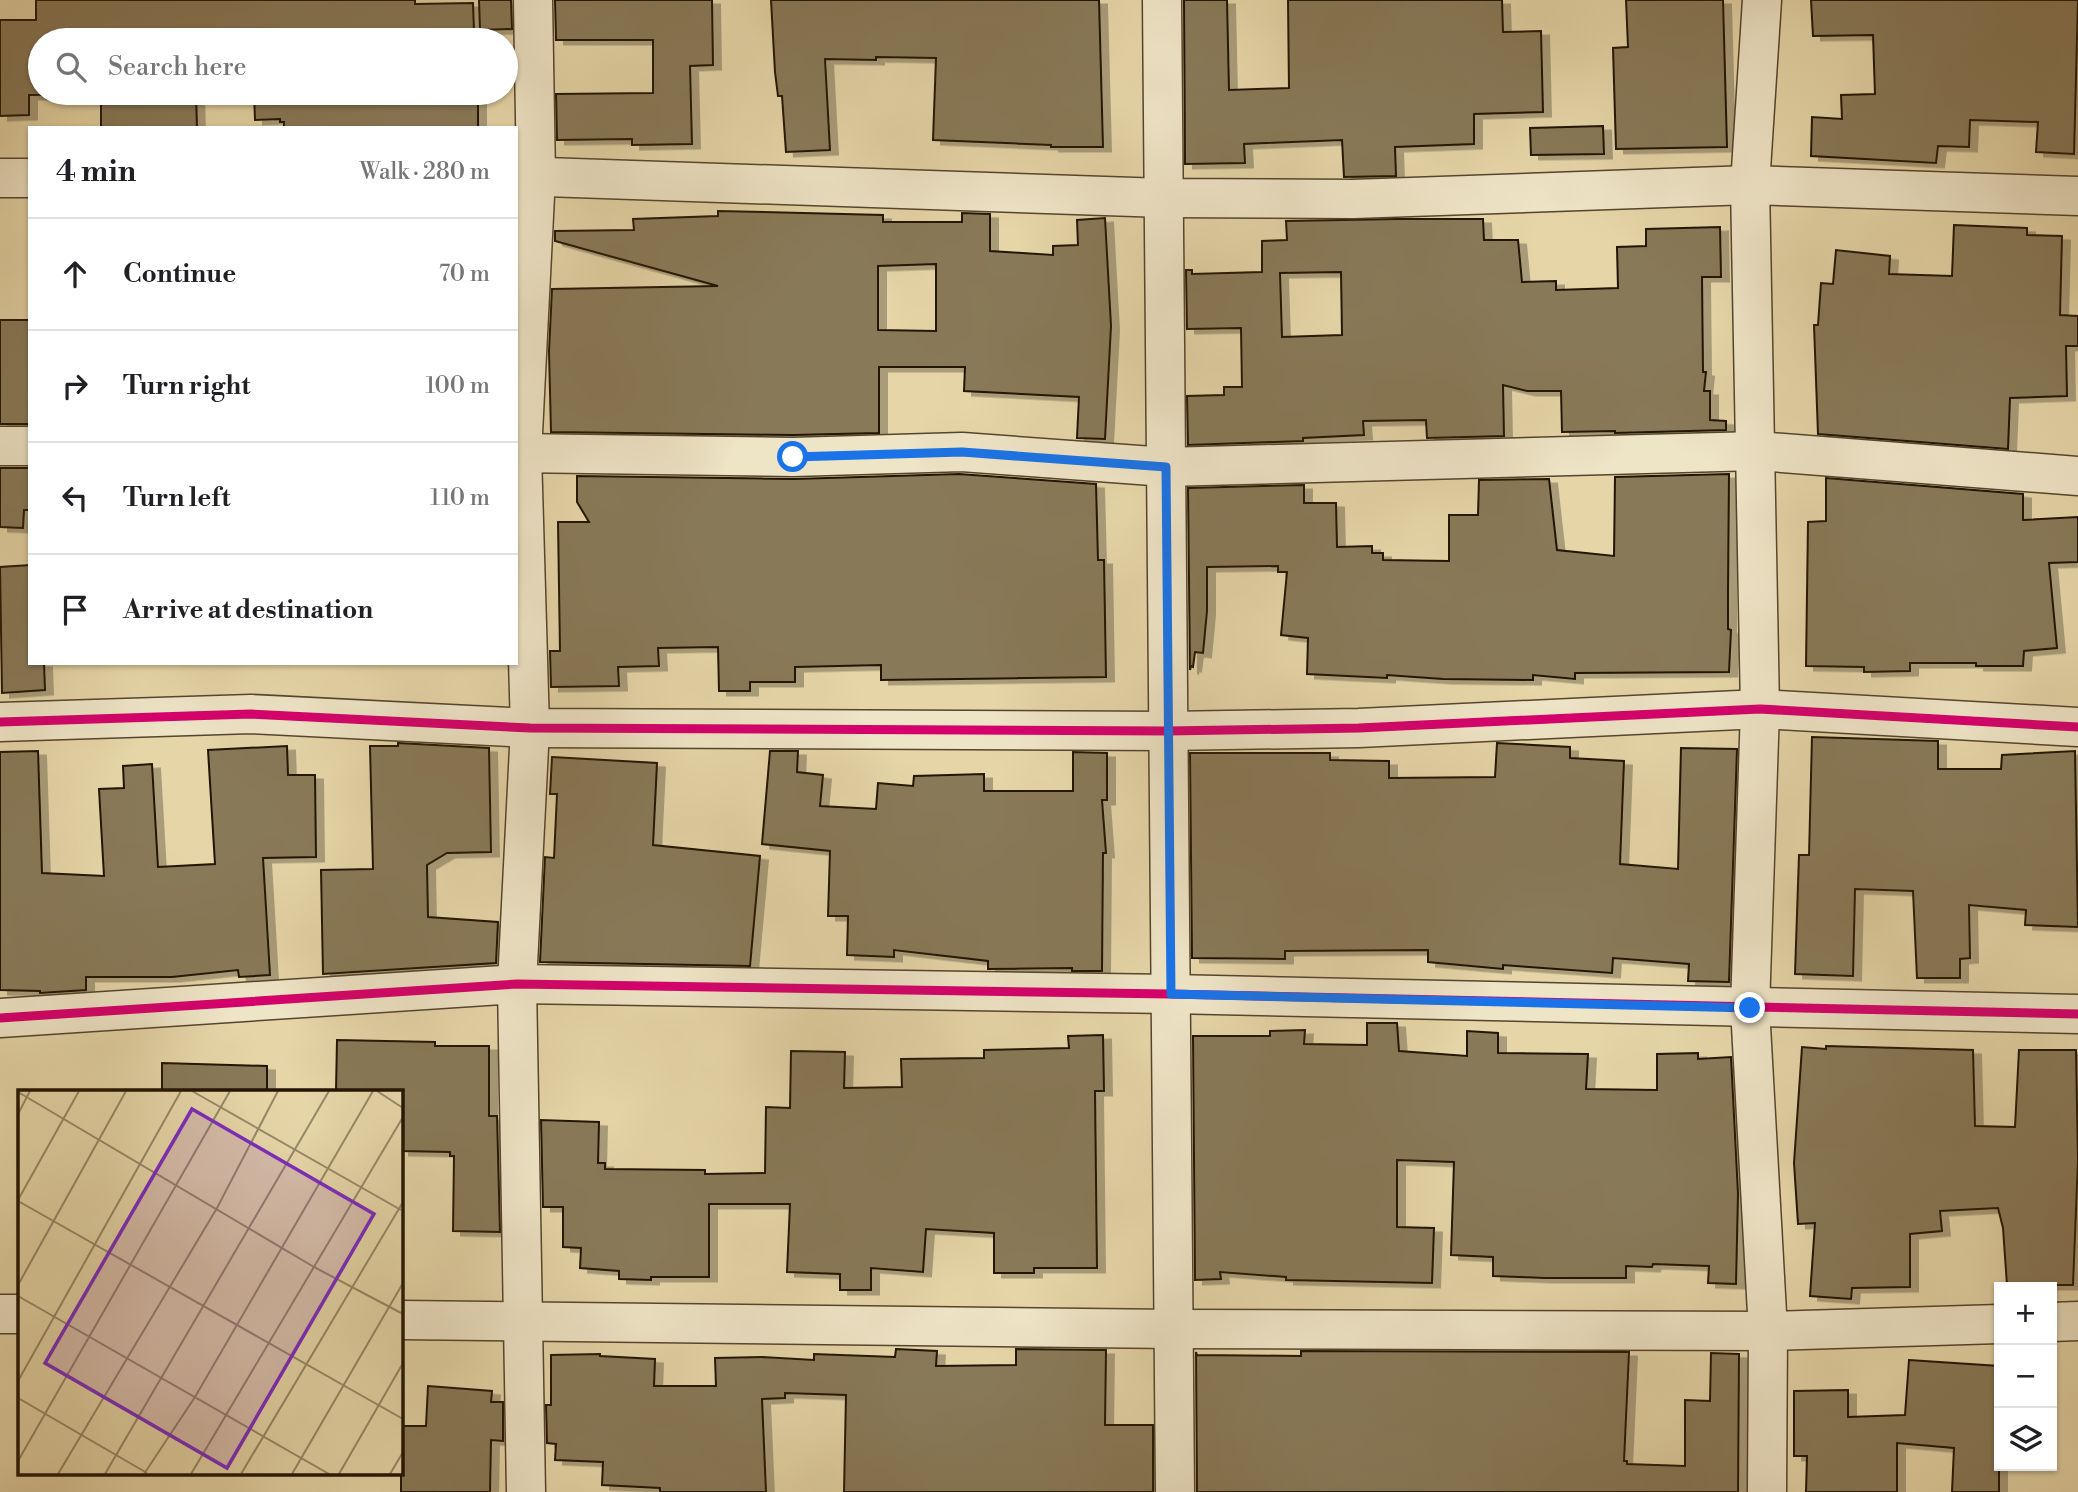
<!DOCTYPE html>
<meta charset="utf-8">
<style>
body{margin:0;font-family:"Libre Bodoni",serif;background:#f6f6f6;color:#202124}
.controls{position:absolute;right:21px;bottom:21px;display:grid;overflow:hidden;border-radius:0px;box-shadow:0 2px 5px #0004}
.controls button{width:63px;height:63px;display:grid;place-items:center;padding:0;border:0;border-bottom:2px solid #e0e0e0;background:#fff;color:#202124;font:35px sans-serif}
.stop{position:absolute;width:21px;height:21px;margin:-16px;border:5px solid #1a73e8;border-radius:50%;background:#fff}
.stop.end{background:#1a73e8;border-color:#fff;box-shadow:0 2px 7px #0008}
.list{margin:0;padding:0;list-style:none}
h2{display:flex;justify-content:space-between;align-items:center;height:91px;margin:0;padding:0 28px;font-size:30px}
h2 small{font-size:23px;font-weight:400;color:#757577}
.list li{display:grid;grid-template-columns:46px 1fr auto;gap:21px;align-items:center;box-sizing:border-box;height:112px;padding:0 28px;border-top:2px solid #e0e0e0}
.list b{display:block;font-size:26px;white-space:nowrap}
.list em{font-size:23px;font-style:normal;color:#757577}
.icon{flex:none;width:38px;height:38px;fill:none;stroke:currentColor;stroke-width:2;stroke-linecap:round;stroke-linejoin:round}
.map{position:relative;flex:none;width:2078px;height:1492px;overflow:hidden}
.search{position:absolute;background:#fff;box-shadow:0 2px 5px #0004;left:28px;top:28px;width:490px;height:77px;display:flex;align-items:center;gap:18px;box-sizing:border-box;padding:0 24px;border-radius:38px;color:#757577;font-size:26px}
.panel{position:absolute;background:#fff;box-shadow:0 2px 5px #0004;left:28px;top:126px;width:490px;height:539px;border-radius:0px}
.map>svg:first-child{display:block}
.building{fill:#887959;stroke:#231505;stroke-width:2;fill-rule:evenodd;filter:url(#shadow)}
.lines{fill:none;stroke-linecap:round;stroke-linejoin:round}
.minor-casing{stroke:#54452e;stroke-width:41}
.minor{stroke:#eee4c6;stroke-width:38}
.cycleway-casing{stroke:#eee4c6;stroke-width:13}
.cycleway{stroke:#d6006c;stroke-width:9}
.route{stroke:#1a73e8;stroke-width:9}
.inset-road{fill:none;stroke:#978866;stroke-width:2}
.view{fill:#7b2cbf;fill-opacity:0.15;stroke:#7b2cbf;stroke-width:3.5}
.inset-edge{fill:none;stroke:#231505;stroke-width:3.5}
</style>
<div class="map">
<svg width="2078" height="1492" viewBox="0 0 2078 1492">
<defs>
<filter id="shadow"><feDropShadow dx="8" dy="4.5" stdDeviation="0" flood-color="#0004"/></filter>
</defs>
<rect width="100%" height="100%" fill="#e5d5a7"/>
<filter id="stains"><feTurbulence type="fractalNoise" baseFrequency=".00286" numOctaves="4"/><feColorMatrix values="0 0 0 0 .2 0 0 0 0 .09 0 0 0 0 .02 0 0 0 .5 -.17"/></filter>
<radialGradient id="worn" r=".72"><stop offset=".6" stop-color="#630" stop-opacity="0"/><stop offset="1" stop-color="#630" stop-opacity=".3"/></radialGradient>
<g class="building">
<polygon points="36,0 415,0 415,4 473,3 474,32 469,32 469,40 40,40 40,93 196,93 197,128 101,128 101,94 29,95 29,115 0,116 0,20 36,20"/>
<polygon points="479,0 511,0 512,29 480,30"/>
<polygon points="555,0 712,0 713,65 690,66 692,144 632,145 632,139 557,140 556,94 653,93 653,40 556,40"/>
<polygon points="771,0 1099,0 1103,147 1051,147 1051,145 933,140 936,58 876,57 876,60 825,59 830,150 786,152 782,96 778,96 775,72"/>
<polygon points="1184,0 1227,0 1229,90 1289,88 1288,0 1502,0 1503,32 1541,31 1543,112 1474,114 1474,144 1395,147 1396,176 1344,177 1342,140 1244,144 1245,163 1185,164"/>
<polygon points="1626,0 1723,0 1727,147 1616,149 1613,48 1628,47"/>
<polygon points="1811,0 2078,0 2074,154 2036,152 2038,122 1970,120 1969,147 1938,146 1936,163 1811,156 1812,117 1842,119 1841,95 1875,94 1873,35 1813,36"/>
<polygon points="254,93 478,95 478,128 284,128 284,122 280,122 280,119 255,120"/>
<polygon points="1603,126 1604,154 1531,155 1530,128"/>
<path d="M718,211L883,215V222H962V213L990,214V251L1053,255V246L1078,245L1077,220L1105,218L1111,326L1105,439L1077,438L1079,397L964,391L965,367H879V433L793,435L551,432L549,351L552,289L718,286L555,241V231L634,230L633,219L718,216ZM936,264V331L878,330V266Z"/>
<path d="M1397,219H1483L1484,240H1518L1522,282L1556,281V290L1618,288L1617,247L1646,246V229L1720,227L1721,277H1702L1703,372H1706L1704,391H1710V420L1726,421V430L1615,433V431L1562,432L1561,391H1527L1503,385L1504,436L1427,438L1426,420L1363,421L1364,435L1303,438V441L1188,445L1187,396L1224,395V387H1242L1241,328L1187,329L1186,270H1192V274L1262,272V241L1287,240L1286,221ZM1341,272L1342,335L1282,337L1280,273Z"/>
<polygon points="1954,225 2027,228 2027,235 2062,236 2060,315 2078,316 2078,346 2066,346 2067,396 2010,398 2008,449 1818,434 1814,325 1818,325 1821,283 1833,284 1836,250 1890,256 1889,274 1952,276"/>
<polygon points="0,320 30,320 29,424 0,424"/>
<polygon points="0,468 30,468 30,510 24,510 23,528 0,527"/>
<polygon points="959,474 1096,484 1098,560 1104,560 1106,677 881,680 881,665 795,667 795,682 750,682 750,691 719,691 718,647 658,648 659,666 618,667 619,686 551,687 550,651 560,651 558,522 589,522 577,502 577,476 794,479"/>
<polygon points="1729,474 1728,591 1728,629 1731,630 1729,672 1575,673 1575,679 1533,675 1533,680 1443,679 1387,675 1387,678 1307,674 1308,638 1281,635 1287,572 1278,572 1278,566 1207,567 1207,611 1203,653 1195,652 1193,667 1191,666 1190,670 1188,488 1304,485 1304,503 1336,503 1337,547 1372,546 1372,553 1383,553 1383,560 1449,561 1449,515 1478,515 1479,480 1549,479 1557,550 1614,556 1615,477"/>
<polygon points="1826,478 2023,494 2023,520 2078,517 2078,562 2049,563 2057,648 2024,651 2023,666 1976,666 1976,663 1910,663 1910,671 1864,672 1864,667 1806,666 1808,522 1826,521"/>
<polygon points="30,565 30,663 44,663 45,690 2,693 0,567"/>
<polygon points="1812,737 1938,741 1938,769 2001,769 2002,755 2075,751 2078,927 2025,925 2026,910 1969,905 1970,958 1960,959 1960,978 1917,978 1913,891 1855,889 1853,976 1795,974 1799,855 1809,855"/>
<polygon points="398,743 489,748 491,852 447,853 427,865 428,917 498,922 496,963 323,974 321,870 373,869 370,746 398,746"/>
<polygon points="1497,743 1570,747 1570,758 1624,761 1620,864 1678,869 1681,748 1737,749 1729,982 1688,981 1689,964 1613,958 1612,973 1503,965 1503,969 1428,962 1428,950 1285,951 1285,959 1192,958 1190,753 1330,753 1330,760 1389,761 1389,778 1495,777"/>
<polygon points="287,746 288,775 315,775 316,857 263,858 270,975 239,977 238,970 172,977 86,977 86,990 40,993 40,991 0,990 0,752 38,751 42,873 104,876 99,789 124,788 123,766 152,764 158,867 215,864 208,750"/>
<polygon points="770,751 798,751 797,772 823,775 820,806 876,809 878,783 913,786 914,776 984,774 984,791 1073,791 1073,752 1107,753 1107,800 1102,800 1106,853 1103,853 1102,971 1072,971 1072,968 988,969 988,961 894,950 894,957 847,955 848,916 828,916 830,851 762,844"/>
<polygon points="552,757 657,763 653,845 760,856 750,966 540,962 545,857 554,858 557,794 550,794"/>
<polygon points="1367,1023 1397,1023 1399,1051 1467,1056 1467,1031 1498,1033 1498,1053 1588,1054 1586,1089 1657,1090 1657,1054 1698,1053 1698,1059 1731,1057 1738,1194 1736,1284 1708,1283 1709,1266 1653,1264 1652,1267 1626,1266 1626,1278 1545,1278 1493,1276 1493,1257 1451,1255 1454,1162 1397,1160 1397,1227 1434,1228 1432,1283 1286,1280 1286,1277 1220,1272 1221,1279 1195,1280 1193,1036 1270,1036 1270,1031 1305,1030 1304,1044 1367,1045"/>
<polygon points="1103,1035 1104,1091 1095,1091 1097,1268 1034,1268 1034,1273 994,1273 994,1233 926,1229 923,1272 871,1268 871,1290 840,1290 840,1274 787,1272 790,1204 709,1204 709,1277 651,1277 651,1280 619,1279 619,1271 580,1268 581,1248 563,1247 563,1207 543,1207 541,1120 599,1122 598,1163 605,1163 605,1169 705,1170 705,1174 765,1173 766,1107 790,1108 791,1051 845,1052 844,1088 902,1087 901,1059 984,1058 984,1050 1069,1048 1068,1036"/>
<polygon points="337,1040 435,1042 435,1046 489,1046 489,1116 497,1116 500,1232 453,1231 454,1156 450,1156 450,1152 401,1151 401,1091 336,1091"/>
<polygon points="1826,1046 1973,1050 1975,1126 2015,1127 2019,1050 2076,1050 2078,1160 2073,1285 2007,1285 2003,1228 1998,1208 1940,1211 1942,1231 1910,1234 1910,1287 1852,1288 1851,1299 1810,1296 1815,1223 1798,1224 1794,1163 1802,1047 1826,1049"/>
<polygon points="162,1063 267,1066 267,1091 162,1091"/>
<polygon points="896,1349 937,1351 936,1366 1016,1365 1016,1349 1106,1350 1105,1425 1153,1425 1153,1492 844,1492 846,1395 785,1393 785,1398 762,1399 766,1492 660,1492 660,1488 602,1485 603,1462 555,1460 556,1444 547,1443 546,1405 551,1405 551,1355 600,1354 600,1356 655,1359 654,1386 716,1386 715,1358 762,1357 814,1360 814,1354 895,1357"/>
<polygon points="1301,1351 1629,1352 1624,1461 1627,1461 1627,1464 1685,1466 1685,1400 1710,1401 1711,1353 1739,1354 1738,1492 1197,1492 1196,1352 1197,1355 1301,1356"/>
<polygon points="1909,1360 1999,1366 1999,1492 1952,1492 1954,1448 1897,1443 1897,1492 1806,1492 1807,1456 1794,1456 1794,1391 1848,1390 1848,1417 1905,1415"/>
<polygon points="428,1386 492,1391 491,1402 503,1402 503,1441 491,1440 490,1492 401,1492 401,1426 426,1426"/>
</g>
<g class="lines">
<g class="minor-casing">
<g id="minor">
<polyline points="1162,0 1175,1492"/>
<polyline points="1762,0 1750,185 1760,709 1750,1008 1768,1331 1767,1492"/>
<polyline points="516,176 1164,198 1353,199 1750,185 2078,196"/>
<polyline points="0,178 30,178"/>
<polyline points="0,446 30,446"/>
<polyline points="516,453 793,457 962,452 1166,467 1757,451 2078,476"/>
<polyline points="0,722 251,714 530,728 1168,731 1359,728 1760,709 2078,727"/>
<polyline points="0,1018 517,984 1170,994 2078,1014"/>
<polyline points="0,1314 19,1314"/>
<polyline points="401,1320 1174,1329 1768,1331 1999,1324"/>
<polyline points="2052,1322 2078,1321"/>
<polyline points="526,1492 517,984 530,728 522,453 536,176 533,0"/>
</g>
</g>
<use href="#minor" class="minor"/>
<g class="cycleway-casing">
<g id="cycleway">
<polyline points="0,722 251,714 530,728 1168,731 1359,728 1760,709 2078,727"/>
<polyline points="0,1018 517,984 1170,994 2078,1014"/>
</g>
</g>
<use href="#cycleway" class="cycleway"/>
</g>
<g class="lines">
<polyline class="route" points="793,457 962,452 1166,467 1171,994 1750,1008"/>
</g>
<g transform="translate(18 1090)">
<rect width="385" height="385" fill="#e5d5a7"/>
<path class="inset-road" d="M174,1L383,120M359,1L385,18M0,2L296,177L385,224M0,24L12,1M0,110L61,1M0,111L385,329M0,195L108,1M0,206L311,384M0,291L163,1M0,308L129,383M0,371L212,1M40,384L199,118L260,1M87,384L311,1M126,384L177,307L355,1M173,384L385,27M223,384L385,112M274,384L385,193M321,384L385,273M372,384L385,362"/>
<path class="view" d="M174,19L356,124L209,378L27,273Z"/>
<rect width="385" height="385" class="inset-edge"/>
</g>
<rect width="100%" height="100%" filter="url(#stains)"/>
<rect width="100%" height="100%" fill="url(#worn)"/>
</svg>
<div class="controls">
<button>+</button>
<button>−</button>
<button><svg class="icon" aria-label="layers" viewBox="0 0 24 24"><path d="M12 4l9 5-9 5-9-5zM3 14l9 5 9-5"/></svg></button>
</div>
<div class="stop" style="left:793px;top:457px"></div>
<div class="stop end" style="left:1750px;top:1008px"></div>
<div class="search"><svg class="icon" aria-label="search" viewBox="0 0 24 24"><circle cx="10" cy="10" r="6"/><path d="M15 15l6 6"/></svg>Search here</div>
<section class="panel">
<h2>4 min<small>Walk · 280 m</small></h2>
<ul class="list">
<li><svg class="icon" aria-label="ahead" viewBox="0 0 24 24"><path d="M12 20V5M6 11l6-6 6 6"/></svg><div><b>Continue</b></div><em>70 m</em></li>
<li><svg class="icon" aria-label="right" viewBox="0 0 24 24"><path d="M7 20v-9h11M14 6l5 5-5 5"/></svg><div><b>Turn right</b></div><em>100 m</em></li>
<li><svg class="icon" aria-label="left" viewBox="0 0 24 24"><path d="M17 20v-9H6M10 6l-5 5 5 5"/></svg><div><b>Turn left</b></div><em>110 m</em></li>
<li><svg class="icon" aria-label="arrive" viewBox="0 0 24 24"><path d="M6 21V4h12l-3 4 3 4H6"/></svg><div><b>Arrive at destination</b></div></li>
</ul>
</section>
</div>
